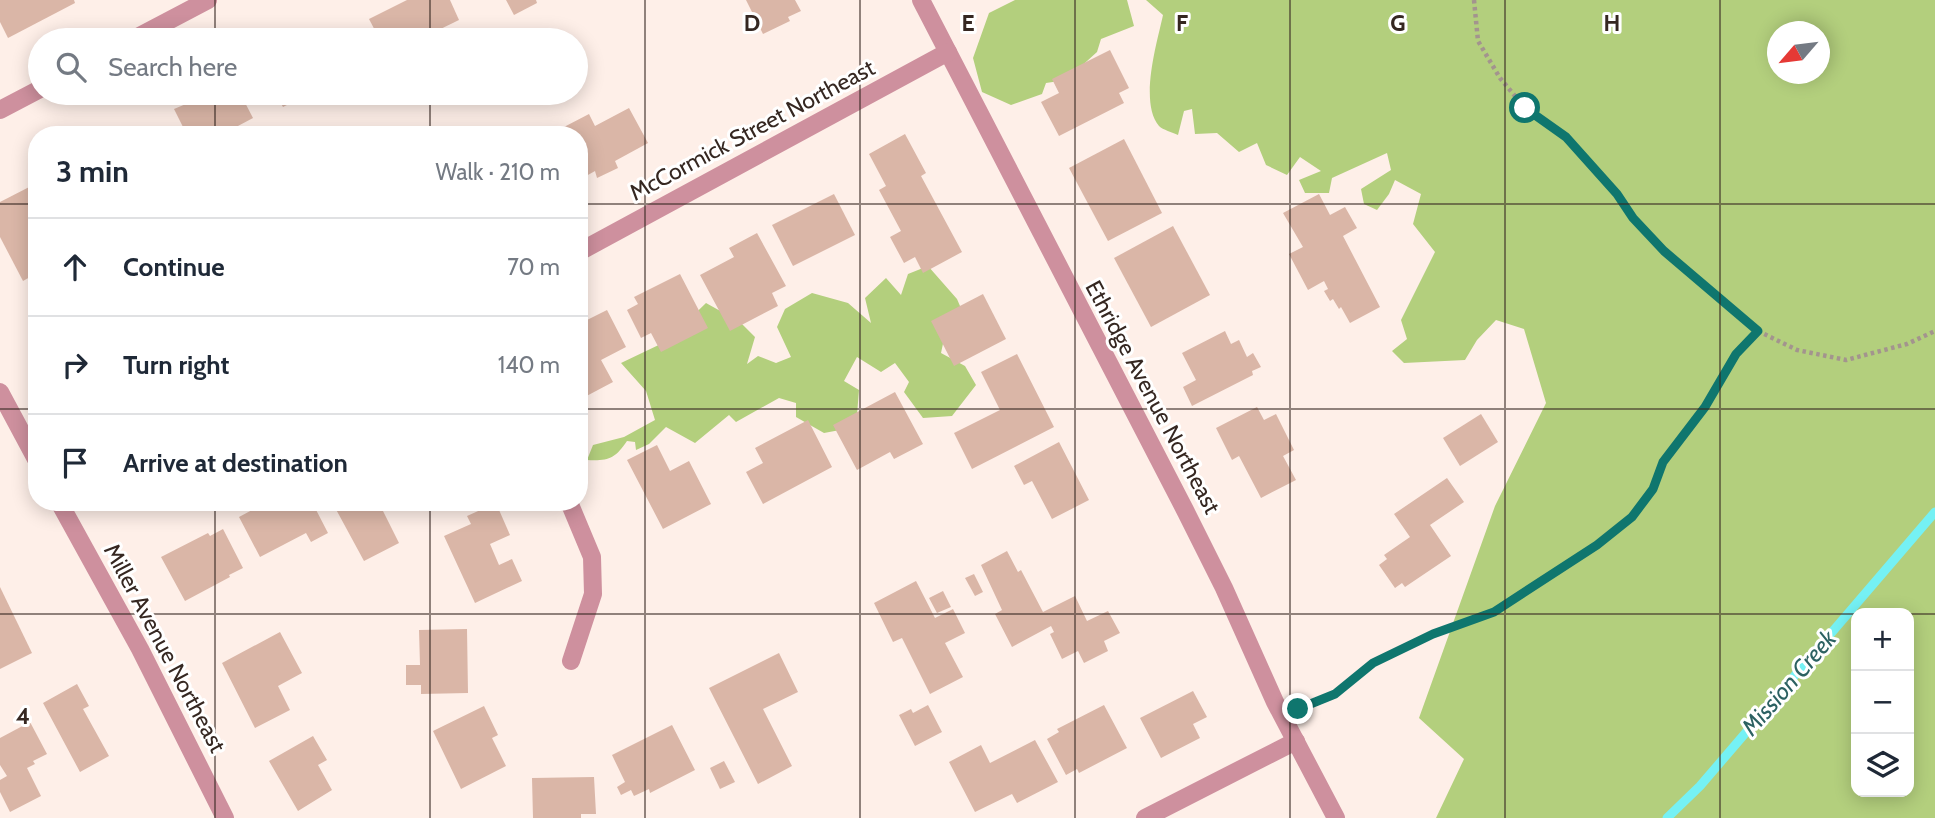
<!DOCTYPE html>
<meta charset="utf-8">
<style>
body{margin:0;font-family:Cabin,sans-serif;background:#f6f6f7;color:#1f2937}
.controls{position:absolute;right:21px;bottom:21px;display:grid;overflow:hidden;border-radius:14px;box-shadow:0 4px 18px #0003}
.controls button{width:63px;height:63px;display:grid;place-items:center;padding:0;border:0;border-bottom:2px solid #e0e1e3;background:#fff;color:#1f2937;font:35px sans-serif}
.compass{position:absolute;left:1767px;top:21px;width:63px;height:63px;border-radius:50%;background:#fff;box-shadow:0 4px 18px #0003;rotate:242deg}
.stop{position:absolute;width:21px;height:21px;margin:-16px;border:5px solid #0f766e;border-radius:50%;background:#fff}
.stop.end{background:#0f766e;border-color:#fff;box-shadow:0 2px 7px #0008}
.list{margin:0;padding:0;list-style:none}
h2{display:flex;justify-content:space-between;align-items:center;height:91px;margin:0;padding:0 28px;font-size:30px}
h2 small{font-size:23px;font-weight:400;color:#747a83}
.list li{display:grid;grid-template-columns:46px 1fr auto;gap:21px;align-items:center;box-sizing:border-box;height:98px;padding:0 28px;border-top:2px solid #e0e1e3}
.list b{display:block;font-size:26px;white-space:nowrap}
.list em{font-size:23px;font-style:normal;color:#747a83}
.icon{flex:none;width:38px;height:38px;fill:none;stroke:currentColor;stroke-width:2;stroke-linecap:round;stroke-linejoin:round}
.map{position:relative;flex:none;width:1935px;height:818px;overflow:hidden}
.search{position:absolute;background:#fff;box-shadow:0 4px 18px #0003;left:28px;top:28px;width:560px;height:77px;display:flex;align-items:center;gap:18px;box-sizing:border-box;padding:0 24px;border-radius:38px;color:#747a83;font-size:26px}
.panel{position:absolute;background:#fff;box-shadow:0 4px 18px #0003;left:28px;top:126px;width:560px;height:385px;border-radius:28px}
.map>svg:first-child{display:block}
.forest{fill:#b3cf7d;fill-rule:evenodd}
.lines{fill:none;stroke-linecap:round;stroke-linejoin:round}
.stream{stroke:#75f1f4;stroke-width:9}
.building{fill:#dab6a7}
.path{stroke:#a3948e;stroke-width:4.5;stroke-dasharray:3.5 3.5;stroke-linecap:butt}
.minor{stroke:#ce909e;stroke-width:18}
.route{stroke:#0f766e;stroke-width:9}
.grid{fill:none;stroke:#352721;stroke-width:2;stroke-opacity:0.55}
.labels{text-anchor:middle;stroke-width:6;stroke-linejoin:round;paint-order:stroke}
.street-label{font-size:23px;fill:#352721;stroke:#fff}
.water-label{font-size:24px;font-style:italic;fill:#2c6162;stroke:#fff}
.grid-label{font-size:23px;text-anchor:middle;font-weight:bold;fill:#352721;stroke:#fff;stroke-width:6;stroke-linejoin:round;paint-order:stroke}
</style>
<div class="map">
<svg width="1935" height="818" viewBox="0 0 1935 818">
<rect width="100%" height="100%" fill="#feefe8"/>
<g class="forest">
<polygon points="1015,0 1127,0 1134,26 1101,39 1097,52 1066,80 1046,83 1042,94 1011,105 982,92 973,58 989,13"/>
<path d="M1146,0H1935V818H1436L1464,759L1419,718L1495,506L1546,403L1524,329L1496,320L1477,340L1465,360L1404,363L1392,351L1407,339L1401,320L1435,252L1413,224L1421,194L1395,180L1389,194L1377,210L1364,204L1361,189L1391,170L1387,153L1332,178L1329,193H1305L1299,180L1321,171L1300,157L1287,175L1266,165L1257,143L1239,152L1217,133L1195,134L1192,109L1184,111L1178,135C1172,132 1163,130 1159,126C1139,102 1157,43 1163,15ZM1778,32H1820V74H1778ZM1856,613H1909V792H1856Z"/>
<path d="M928,266L957,299L963,313L947,325L941,353L965,366L976,385L952,416L923,418L904,392L909,382L895,363L881,372L857,357L844,381L859,390L856,427L824,433L796,417V403L779,398L736,422L729,415L695,443L666,427L649,444L636,450L635,442L627,441C615,459 608,461 587,460L593,445L624,437L655,420L646,391L621,363L667,341L706,303L740,322L755,337L747,364L758,356L776,363L791,357L777,327L785,309L812,293L848,303L871,323L865,298L886,278L901,295L908,274Z"/>
</g>
<g class="lines">
<polyline class="stream" points="1667,818 1700,786 1935,512"/>
</g>
<g class="building">
<polygon points="0,0 74,0 75,3 8,38 0,22"/>
<polygon points="407,0 450,0 459,20 418,40 380,40 369,19"/>
<polygon points="506,0 536,0 537,3 514,15"/>
<polygon points="746,0 795,0 801,11 788,17 790,21 763,34"/>
<polygon points="1110,50 1129,88 1119,93 1124,103 1059,136 1041,102 1059,93 1052,79"/>
<polygon points="212,93 214,95 219,93 240,93 253,118 221,135 208,135 204,127 187,135 174,109"/>
<polygon points="275,93 310,93 283,107"/>
<polygon points="629,108 648,143 615,161 618,168 597,178 595,171 579,180 579,135 568,135 564,127 589,114 595,126"/>
<polygon points="143,126 147,135 126,135"/>
<polygon points="905,134 926,173 921,176 962,252 923,273 915,257 904,263 890,237 901,231 879,190 886,186 869,154"/>
<polygon points="1124,139 1162,213 1108,241 1069,168"/>
<polygon points="37,183 37,273 23,281 0,237 0,202"/>
<polygon points="834,194 855,235 793,266 772,225"/>
<polygon points="1319,194 1330,215 1345,207 1357,228 1343,236 1380,307 1350,323 1341,307 1339,309 1333,299 1330,301 1324,291 1328,289 1324,281 1308,290 1289,254 1303,247 1283,213"/>
<polygon points="1173,226 1210,295 1151,327 1114,258"/>
<polygon points="757,233 786,286 772,293 778,306 730,331 700,275 734,257 729,248"/>
<polygon points="680,274 708,328 661,352 651,333 641,338 627,310 638,304 634,297"/>
<polygon points="983,294 1006,339 954,366 931,321"/>
<polygon points="607,310 626,347 601,360 613,382 579,400 579,324"/>
<polygon points="1225,331 1231,344 1239,340 1247,357 1253,353 1261,367 1252,371 1253,375 1192,406 1183,387 1196,380 1182,353"/>
<polygon points="1017,354 1054,427 972,469 954,433 1000,410 981,372"/>
<polygon points="895,392 923,444 894,459 890,452 857,470 833,425"/>
<polygon points="1257,407 1264,420 1276,414 1294,450 1283,456 1296,480 1261,498 1239,456 1232,460 1216,428"/>
<polygon points="1481,414 1498,442 1460,466 1443,438"/>
<polygon points="808,420 832,467 763,504 746,472 763,463 755,448"/>
<polygon points="1059,442 1089,500 1052,519 1032,481 1024,485 1014,466"/>
<polygon points="657,445 670,471 689,461 711,504 663,529 627,460"/>
<polygon points="1447,478 1464,502 1430,525 1451,556 1405,587 1402,583 1395,588 1379,565 1387,559 1384,555 1410,537 1394,514"/>
<polygon points="267,502 312,502 328,533 311,542 306,533 260,557 239,517"/>
<polygon points="332,502 400,502 383,511 399,543 364,561"/>
<polygon points="496,503 510,535 490,544 499,565 512,559 522,581 475,603 444,536 471,524 467,516"/>
<polygon points="223,529 243,568 229,575 230,577 185,601 161,557 208,533 210,536"/>
<polygon points="1007,551 1018,572 1021,570 1043,612 1075,596 1087,621 1108,611 1120,633 1104,641 1108,651 1084,663 1078,651 1062,659 1050,634 1054,632 1051,626 1012,647 995,614 1002,610 981,565"/>
<polygon points="974,574 983,592 975,596 965,578"/>
<polygon points="916,581 935,618 953,609 965,633 945,643 963,677 930,694 902,638 893,642 874,603"/>
<polygon points="0,587 32,653 0,669"/>
<polygon points="943,591 951,607 937,613 929,598"/>
<polygon points="467,629 468,693 421,694 421,685 406,685 406,665 420,665 419,630"/>
<polygon points="280,632 302,673 278,686 290,710 255,728 222,663"/>
<polygon points="779,653 798,692 763,709 792,766 758,784 709,688"/>
<polygon points="77,684 89,706 83,709 109,756 80,772 43,703"/>
<polygon points="1193,691 1207,717 1193,724 1200,738 1161,758 1140,718"/>
<polygon points="928,705 942,732 915,746 899,715 911,709 913,713"/>
<polygon points="1104,705 1127,748 1079,773 1077,769 1066,775 1047,739 1059,732 1057,729"/>
<polygon points="484,706 498,735 492,738 506,766 461,789 433,731"/>
<polygon points="30,722 47,754 33,761 35,764 27,768 41,796 10,812 0,792 0,780 7,776 0,765 0,738"/>
<polygon points="672,725 695,770 650,793 649,789 634,796 631,790 621,795 617,787 625,782 612,755"/>
<polygon points="313,736 327,760 318,765 332,790 298,811 269,761"/>
<polygon points="1035,740 1058,782 1017,803 1012,794 975,812 949,762 981,745 990,763"/>
<polygon points="724,761 735,782 720,789 710,768"/>
<polygon points="594,777 596,814 581,814 581,818 533,818 532,778"/>
</g>
<g class="lines">
<g class="path">
<polyline points="1474,0 1478,41 1500,78 1525,108 1566,137 1617,194 1633,217 1664,251 1757,331"/>
<polyline points="1303,707 1335,694 1373,662 1433,634 1494,612 1597,545 1631,517 1653,489 1663,462 1705,407 1736,354 1758,331 1797,350 1846,360 1907,344 1935,331"/>
</g>
<g class="minor">
<polyline points="921,0 1186,512 1224,588 1275,702 1336,818"/>
<polyline points="132,40 208,0"/>
<polyline points="0,110 40,89"/>
<polyline points="579,252 948,52"/>
<polyline points="0,392 37,461"/>
<polyline points="59,502 140,649 225,818"/>
<polyline points="569,502 592,557 593,594 571,661"/>
<polyline points="1145,818 1296,741"/>
</g>
</g>
<g class="lines">
<polyline class="route" points="1298,709 1335,694 1373,663 1433,634 1494,612 1597,545 1632,517 1653,489 1663,462 1705,407 1736,354 1758,331 1664,251 1633,218 1617,194 1566,137 1525,108"/>
</g>
<path class="grid" d="M215,0V40M430,0V40M645,0V818M860,0V818M1075,0V818M1290,0V818M1505,0V818M1720,0V818M215,93V135M430,93V135M0,204H37M579,204H1935M0,409H37M579,409H1935M215,502V818M430,502V818M0,614H1856M1909,614H1935"/>
<g class="labels">
<g class="street-label">
<text transform="translate(752 130) rotate(-28)" y="8">McCormick Street Northeast</text>
<text transform="translate(1153 397) rotate(62)" y="8">Ethridge Avenue Northeast</text>
<text transform="translate(165 648) rotate(62)" y="8">Miller Avenue Northeast</text>
</g>
<g class="water-label">
<text transform="translate(1789 683) rotate(-49)" y="8">Mission Creek</text>
</g>
</g>
<g class="grid-label">
<text x="752" y="31">D</text>
<text x="968" y="31">E</text>
<text x="1182" y="31">F</text>
<text x="1398" y="31">G</text>
<text x="1612" y="31">H</text>
<text x="23" y="724">4</text>
</g>
</svg>
<div class="controls">
<button>+</button>
<button>−</button>
<button><svg class="icon" aria-label="layers" viewBox="0 0 24 24"><path d="M12 4l9 5-9 5-9-5zM3 14l9 5 9-5"/></svg></button>
</div>
<svg class="compass" viewBox="-18 -18 36 36"><path d="M0-13l5 13h-10z" fill="#e53935"/><path d="M0 13l5-13h-10z" fill="#747a83"/></svg>
<div class="stop" style="left:1525px;top:108px"></div>
<div class="stop end" style="left:1298px;top:709px"></div>
<div class="search"><svg class="icon" aria-label="search" viewBox="0 0 24 24"><circle cx="10" cy="10" r="6"/><path d="M15 15l6 6"/></svg>Search here</div>
<section class="panel">
<h2>3 min<small>Walk · 210 m</small></h2>
<ul class="list">
<li><svg class="icon" aria-label="ahead" viewBox="0 0 24 24"><path d="M12 20V5M6 11l6-6 6 6"/></svg><div><b>Continue</b></div><em>70 m</em></li>
<li><svg class="icon" aria-label="right" viewBox="0 0 24 24"><path d="M7 20v-9h11M14 6l5 5-5 5"/></svg><div><b>Turn right</b></div><em>140 m</em></li>
<li><svg class="icon" aria-label="arrive" viewBox="0 0 24 24"><path d="M6 21V4h12l-3 4 3 4H6"/></svg><div><b>Arrive at destination</b></div></li>
</ul>
</section>
</div>
